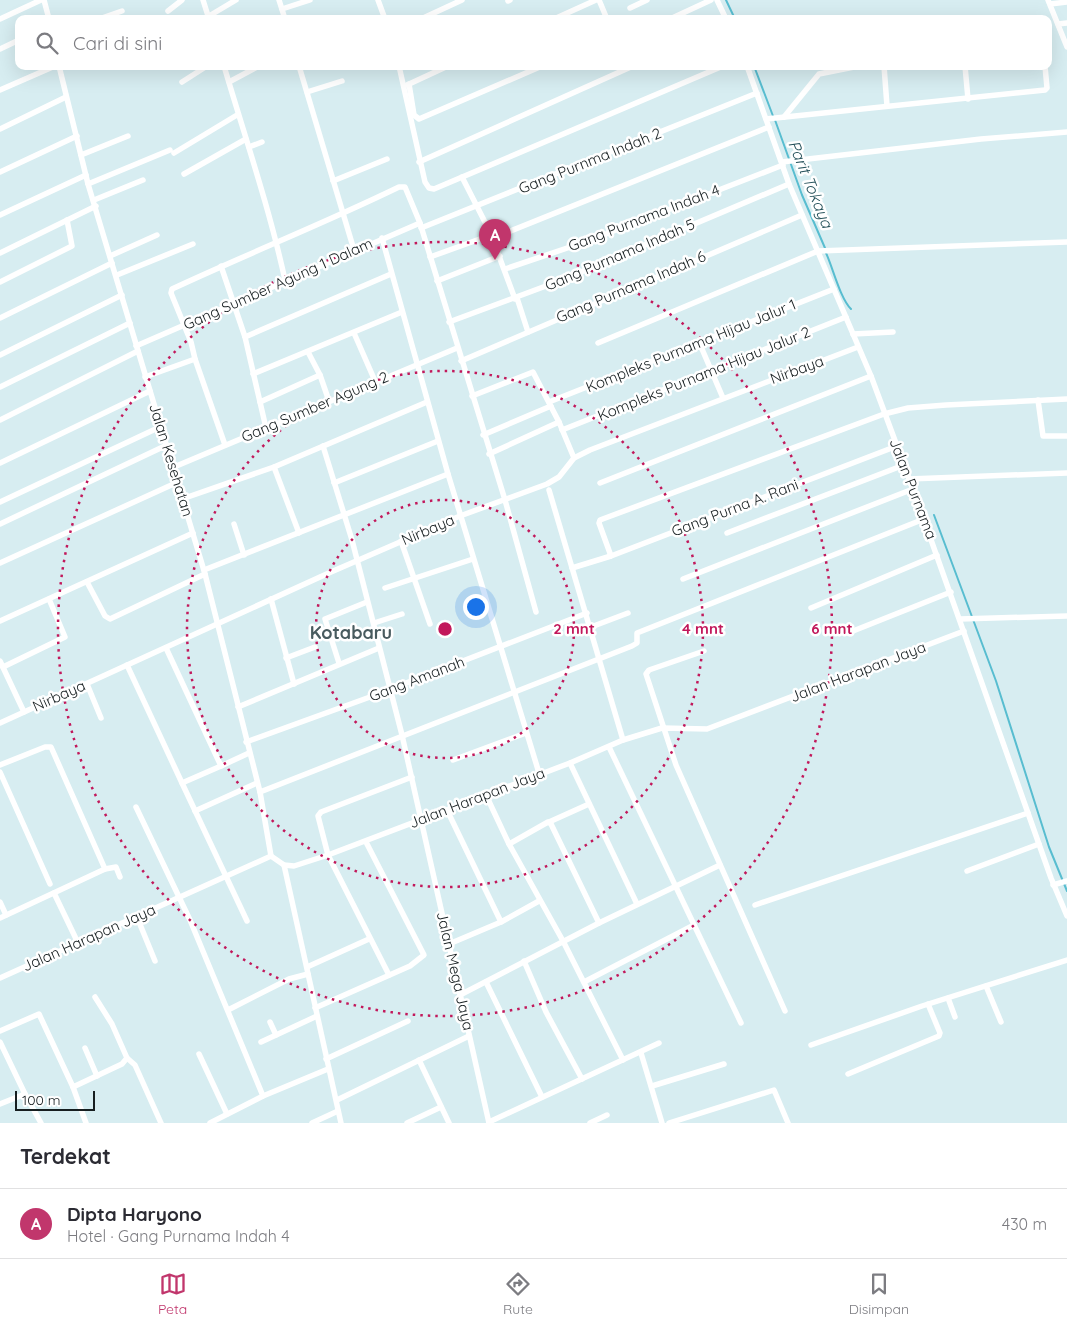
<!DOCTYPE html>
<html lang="id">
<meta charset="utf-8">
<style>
body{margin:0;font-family:Quicksand,sans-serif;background:#f2f2f3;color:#2b2b33}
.scale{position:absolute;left:15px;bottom:12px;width:80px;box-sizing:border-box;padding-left:5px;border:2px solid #161e20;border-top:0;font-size:14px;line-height:18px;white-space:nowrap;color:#161e20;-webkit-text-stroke:4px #fff;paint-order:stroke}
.you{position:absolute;left:475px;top:606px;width:18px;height:18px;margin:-12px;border:4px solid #fff;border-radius:50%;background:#1a73e8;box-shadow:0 0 0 8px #1a73e833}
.badge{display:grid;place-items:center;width:32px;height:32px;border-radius:50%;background:#c1366c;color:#fff;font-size:16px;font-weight:700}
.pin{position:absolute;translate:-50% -41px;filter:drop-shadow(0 1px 2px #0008)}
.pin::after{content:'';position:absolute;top:26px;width:18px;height:15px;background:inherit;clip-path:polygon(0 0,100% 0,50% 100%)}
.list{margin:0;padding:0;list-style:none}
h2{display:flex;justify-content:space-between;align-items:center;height:65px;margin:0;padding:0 20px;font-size:21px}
h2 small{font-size:16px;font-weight:400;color:#7c7c81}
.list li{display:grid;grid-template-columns:32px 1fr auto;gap:15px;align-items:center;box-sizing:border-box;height:70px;padding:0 20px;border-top:1px solid #e1e1e2}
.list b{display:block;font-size:19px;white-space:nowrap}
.list p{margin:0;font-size:16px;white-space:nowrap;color:#7c7c81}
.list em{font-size:16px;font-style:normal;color:#7c7c81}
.icon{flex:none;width:28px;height:28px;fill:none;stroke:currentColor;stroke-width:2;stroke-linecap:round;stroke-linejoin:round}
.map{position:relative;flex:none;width:1067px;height:1123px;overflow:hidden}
.search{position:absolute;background:#fff;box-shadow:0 5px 20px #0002;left:15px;right:15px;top:15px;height:55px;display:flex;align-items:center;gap:12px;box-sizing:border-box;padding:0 18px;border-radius:10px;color:#7c7c81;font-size:19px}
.sheet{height:135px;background:#fff}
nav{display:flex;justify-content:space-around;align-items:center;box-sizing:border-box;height:70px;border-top:1px solid #e1e1e2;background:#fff;font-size:14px;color:#7c7c81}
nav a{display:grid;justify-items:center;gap:2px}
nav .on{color:#c1366c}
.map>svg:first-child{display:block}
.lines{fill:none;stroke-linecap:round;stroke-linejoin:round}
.stream{stroke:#58bdd0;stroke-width:2}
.minor{stroke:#fff;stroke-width:5.5}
.ring{fill:none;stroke:#c2185b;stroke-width:2.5;stroke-dasharray:2.5 5}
.labels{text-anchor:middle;stroke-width:5;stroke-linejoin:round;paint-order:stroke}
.street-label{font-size:15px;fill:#161e20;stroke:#fff}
.water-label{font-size:16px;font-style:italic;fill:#27535c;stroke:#fff}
.quarter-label{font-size:18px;font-weight:bold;fill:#485b5f;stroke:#fff}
.centre{fill:#c2185b;stroke:#fff;stroke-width:2.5}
.ring-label{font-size:15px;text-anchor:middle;font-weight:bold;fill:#c2185b;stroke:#fff;stroke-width:5;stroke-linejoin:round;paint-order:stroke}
</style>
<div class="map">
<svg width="1067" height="1123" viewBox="0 0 1067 1123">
<rect width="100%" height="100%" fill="#d7edf1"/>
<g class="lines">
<g class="stream">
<polyline points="726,0 735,19"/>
<polyline points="754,66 773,116"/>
<polyline points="775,120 802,195 825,248"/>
<path d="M826,253C833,268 840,298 851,309"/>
<polyline points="934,515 996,681 1049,847 1067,891"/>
</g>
<g class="minor">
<polyline points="44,0 49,19"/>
<polyline points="203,0 209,19"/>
<polyline points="279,0 285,19"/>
<polyline points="378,0 385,19"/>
<polyline points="599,0 607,19"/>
<polyline points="717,0 726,19"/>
<polyline points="1048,0 1067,47"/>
<polyline points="508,1 510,0"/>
<polyline points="1050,4 1067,2"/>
<polyline points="630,8 647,0"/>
<polyline points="282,9 310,0"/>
<polyline points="168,11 182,0"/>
<polyline points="0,19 41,0"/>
<polyline points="99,19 122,11"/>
<polyline points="204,19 236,0"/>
<polyline points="421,19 462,0"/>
<polyline points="554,19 596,0"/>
<polyline points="670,19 711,0"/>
<polyline points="1058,24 1067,23"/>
<polyline points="0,49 19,40"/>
<polyline points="59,66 88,184 205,574 260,792 271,856"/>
<path d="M224,66C245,137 269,207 285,280"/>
<polyline points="299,66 354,250"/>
<polyline points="399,66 425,182 429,188 434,189 723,66"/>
<polyline points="747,66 789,184 871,376 913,489 1051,878 1067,916"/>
<polyline points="884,66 887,106"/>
<polyline points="965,66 968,99"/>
<polyline points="182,82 207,66"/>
<polyline points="229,82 259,66"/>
<polyline points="409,84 414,115 419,119 542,66"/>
<polyline points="407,85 448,66"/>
<polyline points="0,90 55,66"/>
<polyline points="307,92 342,81"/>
<polyline points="784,117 819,74 859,66"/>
<polyline points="766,119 1045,90 1047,88 1045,66"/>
<polyline points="0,129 66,97"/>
<polyline points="249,147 262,142"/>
<polyline points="174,153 237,115"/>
<polyline points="81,155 128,136"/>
<polyline points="419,162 633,66"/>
<polyline points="782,162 981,139 1067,132"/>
<polyline points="0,172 77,136"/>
<polyline points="184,174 246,139"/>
<polyline points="462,177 490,232 515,299"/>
<polyline points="333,181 387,159"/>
<polyline points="88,184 170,150"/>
<polyline points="94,200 143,180"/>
<polyline points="0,215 86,175"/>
<polyline points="421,228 757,93"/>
<polyline points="382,238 448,474 539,773"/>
<polyline points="493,238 769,127"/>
<polyline points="0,253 96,206"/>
<polyline points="110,256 157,235"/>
<polyline points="430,257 491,235"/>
<polyline points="221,266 245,337 266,428"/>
<polyline points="505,269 588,241 783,165"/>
<polyline points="117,275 193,244"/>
<polyline points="437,281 500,256"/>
<polyline points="0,282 72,246 67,220"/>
<polyline points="517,298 528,332"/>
<polyline points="0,318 112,263"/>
<polyline points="449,322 562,280 789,184"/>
<polyline points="354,333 375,381"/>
<polyline points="853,334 893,332"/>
<polyline points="245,337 391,274"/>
<polyline points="699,342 723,398"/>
<polyline points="598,343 818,251 1067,242"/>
<polyline points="136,346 420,223"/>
<polyline points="308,352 320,375 329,401"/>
<polyline points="0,355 122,295"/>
<path d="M195,359L191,342L171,293L172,289C247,254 325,223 399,187H405L420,223L505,500L536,612"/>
<polyline points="461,361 802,215"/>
<polyline points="253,374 402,312"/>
<polyline points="145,377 195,359 225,445"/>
<polyline points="0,387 130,323"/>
<polyline points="472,396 533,372 559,422"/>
<polyline points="1038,400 1043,436 1067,436"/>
<polyline points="260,402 320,375"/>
<polyline points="549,402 834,289"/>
<polyline points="0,420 138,351"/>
<polyline points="562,430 846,317"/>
<polyline points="483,435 551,406"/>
<polyline points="323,446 352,540 402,735 489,1123"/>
<polyline points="489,454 559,422 574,458"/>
<polyline points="0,463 150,391"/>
<polyline points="174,467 457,348"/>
<polyline points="909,479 1067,473"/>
<polyline points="334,483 438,441"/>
<polyline points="600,483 871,376"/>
<polyline points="549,490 623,740"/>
<polyline points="182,499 274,467"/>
<polyline points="0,502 162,426"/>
<polyline points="0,524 167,445"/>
<polyline points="234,524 244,555"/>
<polyline points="299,533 274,467 427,402"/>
<polyline points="727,533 904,465"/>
<polyline points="401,541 430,624"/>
<polyline points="611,556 599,523 600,520 884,414 908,408 946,405 1067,399"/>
<polyline points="0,563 178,482"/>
<polyline points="572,568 611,556 897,446"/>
<polyline points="204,570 448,474"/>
<polyline points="683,579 913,489"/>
<polyline points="87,582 105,616 110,619 205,574"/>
<polyline points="385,588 473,559"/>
<polyline points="271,599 294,684"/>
<polyline points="811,608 937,555"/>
<polyline points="960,619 1067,616"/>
<polyline points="0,621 193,533"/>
<polyline points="374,623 402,614"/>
<polyline points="591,627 628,613"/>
<polyline points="848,633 951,592"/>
<polyline points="166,648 221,766 249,753"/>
<polyline points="704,651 649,670 646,674 676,765 785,1011"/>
<polyline points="286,658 315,647"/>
<polyline points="0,661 24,712"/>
<polyline points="339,663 325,619 367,602"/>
<polyline points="127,665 182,783"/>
<polyline points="3,667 65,637 49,599"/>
<polyline points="87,684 101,718"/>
<polyline points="238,707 379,648"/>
<polyline points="0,723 331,572 460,516 547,484 559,477 574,458 590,450 858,347"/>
<polyline points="246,742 370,697 587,613"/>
<polyline points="609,747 741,1023"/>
<polyline points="453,760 526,733"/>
<polyline points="570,763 637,904"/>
<polyline points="0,765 45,747 51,747 105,869"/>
<polyline points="221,766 182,783 247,921"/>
<polyline points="0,772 50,884"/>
<polyline points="260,792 632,646 637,643 637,633 924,519"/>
<polyline points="486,795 509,844 563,941 623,1060"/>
<polyline points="136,807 190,920 263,1096"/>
<polyline points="447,810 501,922"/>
<polyline points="195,811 257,783"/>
<polyline points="549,822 589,804"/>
<polyline points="509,844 548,822 551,824 599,923"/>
<polyline points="284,865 341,1123"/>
<polyline points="967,871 1039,844"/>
<polyline points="1053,885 1067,881"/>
<polyline points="54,893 78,943"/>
<polyline points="0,902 6,915"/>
<polyline points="755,905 1028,813"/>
<polyline points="137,917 155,961"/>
<polyline points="0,918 105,869 116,867 120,877"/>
<polyline points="449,944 501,922 539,901"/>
<polyline points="524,961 546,1012 582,1079"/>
<polyline points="307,967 369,939"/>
<polyline points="389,975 328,855 318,816 321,812 412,777"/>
<polyline points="0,978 271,856 284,865 294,866 328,855 570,763 623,740 662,728 707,729 964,631"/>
<polyline points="486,982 542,1097"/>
<polyline points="584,982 694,925"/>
<polyline points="986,986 1001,1022"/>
<polyline points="460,995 599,923 720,865"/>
<polyline points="948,998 955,1017"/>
<polyline points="315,1008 410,966 424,955 366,842"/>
<polyline points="228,1010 289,979 308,974"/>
<polyline points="270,1022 276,1035"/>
<polyline points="0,1031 39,1014 73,1087 122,1064 127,1058 112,1024 95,997"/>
<polyline points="0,1042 25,1094"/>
<polyline points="261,1042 317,1016"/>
<polyline points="811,1045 922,1006 1067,960"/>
<polyline points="85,1048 97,1076"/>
<polyline points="641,1053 662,1123"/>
<polyline points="199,1054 227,1114"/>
<polyline points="127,1058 135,1065 161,1123"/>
<polyline points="326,1059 408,1021"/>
<polyline points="419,1060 449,1123"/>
<polyline points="848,1074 939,1036 940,1033 928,1004"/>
<polyline points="652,1086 724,1064"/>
<polyline points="73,1087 86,1123"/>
<polyline points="337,1100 469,1036"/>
<polyline points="0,1104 25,1094 41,1123"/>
<polyline points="489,1122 659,1043"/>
<polyline points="210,1123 263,1096 328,1069"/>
<polyline points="312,1123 338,1111"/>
<polyline points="407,1123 441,1107"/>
<polyline points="590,1123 607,1115"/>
<polyline points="669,1123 774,1090 788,1123"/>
</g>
</g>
<g class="ring">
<circle cx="445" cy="629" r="129"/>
<circle cx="445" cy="629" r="258"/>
<circle cx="445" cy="629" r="387"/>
</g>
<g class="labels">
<g class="street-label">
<text transform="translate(590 161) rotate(-22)" y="5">Gang Purnma Indah 2</text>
<text transform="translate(644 218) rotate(-21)" y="5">Gang Purnama Indah 4</text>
<text transform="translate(620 255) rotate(-23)" y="5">Gang Purnama Indah 5</text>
<text transform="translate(278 284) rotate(-24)" y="5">Gang Sumber Agung 1 Dalam</text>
<text transform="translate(631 287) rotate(-23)" y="5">Gang Purnama Indah 6</text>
<text transform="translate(691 346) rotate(-22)" y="5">Kompleks Purnama Hijau Jalur 1</text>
<text transform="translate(797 370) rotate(-20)" y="5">Nirbaya</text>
<text transform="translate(704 374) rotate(-22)" y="5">Kompleks Purnama Hijau Jalur 2</text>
<text transform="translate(315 407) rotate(-23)" y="5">Gang Sumber Agung 2</text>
<text transform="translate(171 460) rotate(73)" y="5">Jalan Kesehatan</text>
<text transform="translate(913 489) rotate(69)" y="5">Jalan Purnama</text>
<text transform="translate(735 508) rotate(-21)" y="5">Gang Purna A. Rani</text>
<text transform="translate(428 530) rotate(-23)" y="5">Nirbaya</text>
<text transform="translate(858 672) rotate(-21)" y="5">Jalan Harapan Jaya</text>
<text transform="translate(417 679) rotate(-21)" y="5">Gang Amanah</text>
<text transform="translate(59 696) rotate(-24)" y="5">Nirbaya</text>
<text transform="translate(477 798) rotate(-21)" y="5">Jalan Harapan Jaya</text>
<text transform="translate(89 938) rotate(-24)" y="5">Jalan Harapan Jaya</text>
<text transform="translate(455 971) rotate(77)" y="5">Jalan Mega Jaya</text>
</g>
<g class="water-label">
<text transform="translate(811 184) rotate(68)" y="6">Parit Tokaya</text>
</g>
<g class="quarter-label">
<text x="351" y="639">Kotabaru</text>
</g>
</g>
<circle cx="445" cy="629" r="8" class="centre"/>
<g class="ring-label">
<text x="574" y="634">2 mnt</text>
<text x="703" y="634">4 mnt</text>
<text x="832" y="634">6 mnt</text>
</g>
</svg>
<div class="scale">100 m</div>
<div class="you"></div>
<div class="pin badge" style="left:495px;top:260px">A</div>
<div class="search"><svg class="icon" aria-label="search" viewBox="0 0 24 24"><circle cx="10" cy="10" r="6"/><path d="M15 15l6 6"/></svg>Cari di sini</div>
</div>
<section class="sheet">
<h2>Terdekat<small></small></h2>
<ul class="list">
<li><span class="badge">A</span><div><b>Dipta Haryono</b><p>Hotel · Gang Purnama Indah 4</p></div><em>430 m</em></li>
</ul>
</section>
<nav>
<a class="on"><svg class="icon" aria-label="map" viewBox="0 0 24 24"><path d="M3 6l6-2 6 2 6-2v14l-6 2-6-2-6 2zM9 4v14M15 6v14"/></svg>Peta</a>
<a><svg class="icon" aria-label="directions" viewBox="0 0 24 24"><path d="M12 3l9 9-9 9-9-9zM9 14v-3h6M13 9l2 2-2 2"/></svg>Rute</a>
<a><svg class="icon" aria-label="saved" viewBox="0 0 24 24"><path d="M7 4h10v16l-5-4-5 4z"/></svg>Disimpan</a>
</nav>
